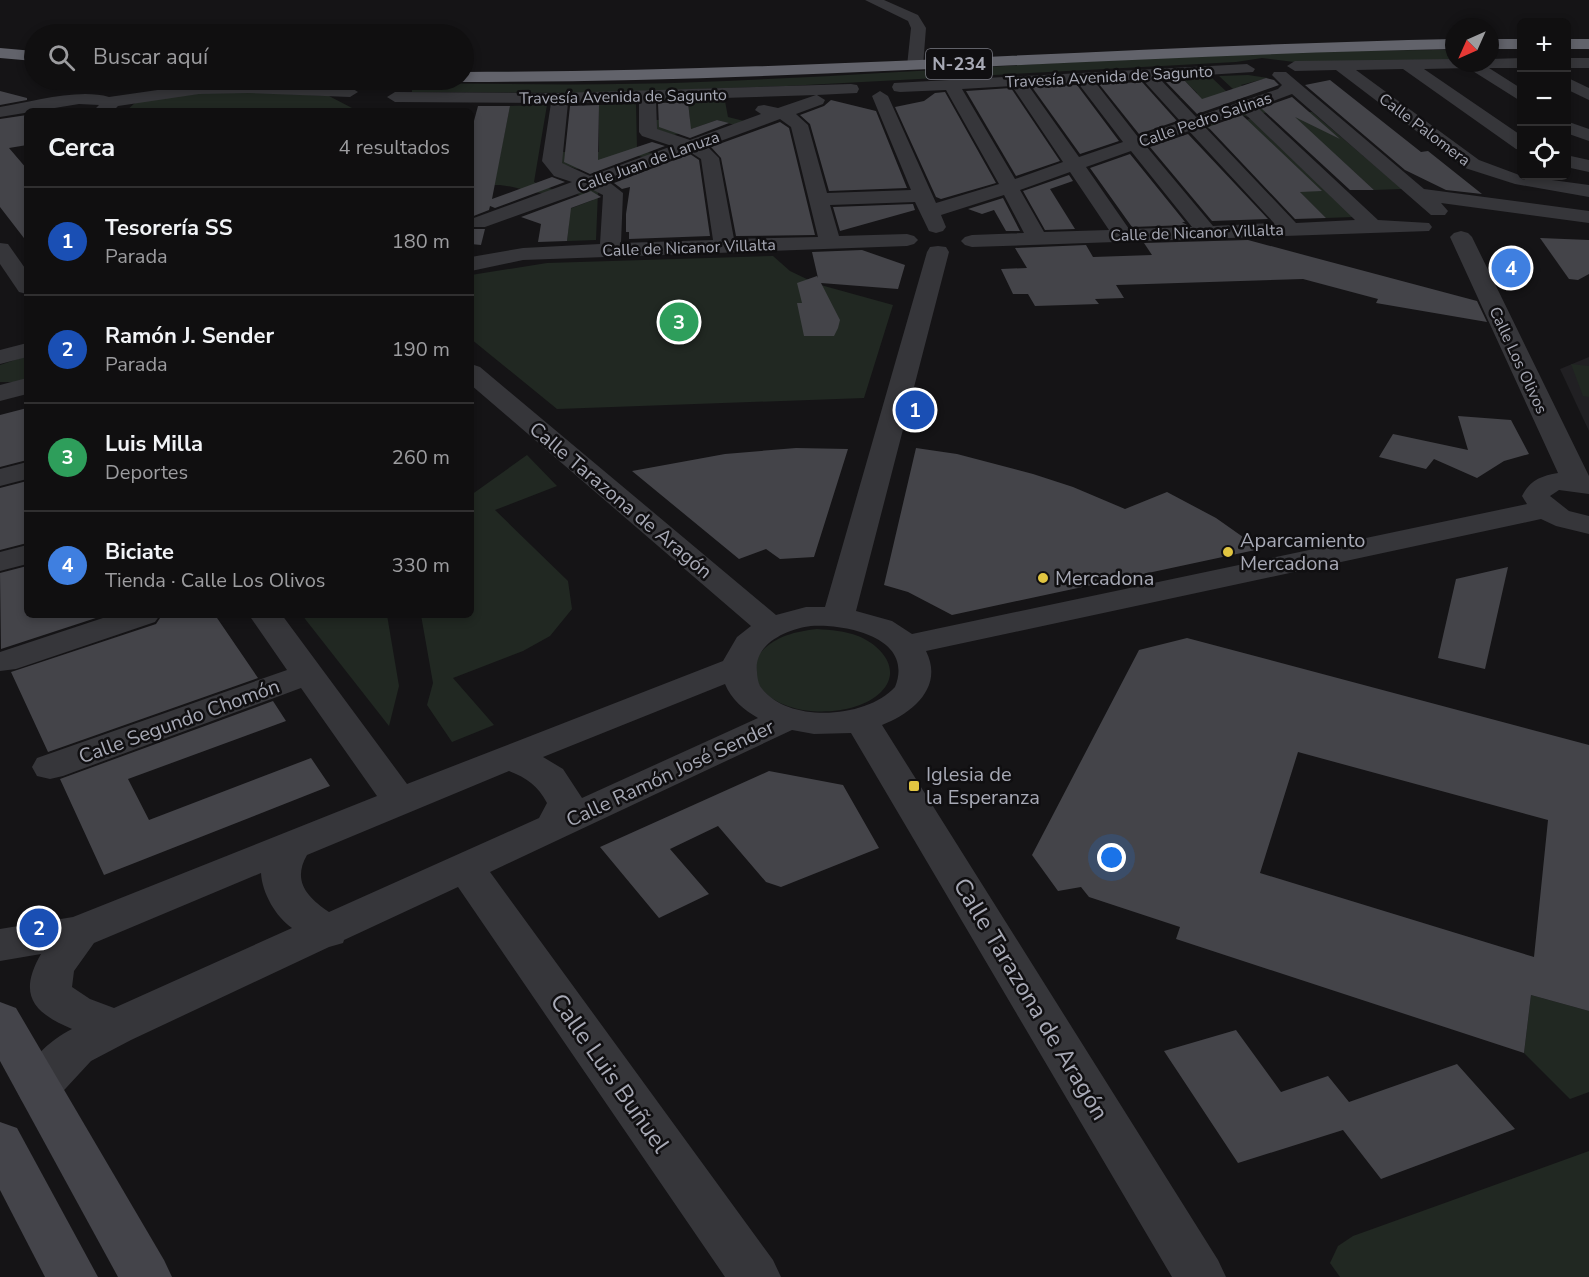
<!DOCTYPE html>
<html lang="es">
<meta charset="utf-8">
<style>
body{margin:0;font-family:"Nunito Sans",sans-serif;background:#1e1d1e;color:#f1f3f6}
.controls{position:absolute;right:18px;top:18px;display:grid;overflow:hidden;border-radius:9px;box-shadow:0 3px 9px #0003}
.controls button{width:54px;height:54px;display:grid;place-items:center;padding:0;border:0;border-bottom:2px solid #302f30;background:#100f10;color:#f1f3f6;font:30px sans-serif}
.compass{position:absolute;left:1445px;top:18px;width:54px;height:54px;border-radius:50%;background:#100f10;box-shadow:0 3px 9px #0003;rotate:225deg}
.you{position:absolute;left:1112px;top:858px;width:21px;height:21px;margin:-15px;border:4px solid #fff;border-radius:50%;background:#1a73e8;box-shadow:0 0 0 9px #1a73e833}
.badge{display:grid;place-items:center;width:39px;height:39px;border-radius:50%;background:#db2777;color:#fff;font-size:20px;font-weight:700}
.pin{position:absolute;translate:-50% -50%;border:3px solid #fff;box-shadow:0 2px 6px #0006}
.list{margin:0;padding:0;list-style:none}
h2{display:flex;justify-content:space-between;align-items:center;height:78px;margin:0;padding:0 24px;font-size:26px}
h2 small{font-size:20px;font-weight:400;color:#9c9c9f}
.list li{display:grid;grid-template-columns:39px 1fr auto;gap:18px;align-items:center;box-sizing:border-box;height:108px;padding:0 24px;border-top:2px solid #302f30}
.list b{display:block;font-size:22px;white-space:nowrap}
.list p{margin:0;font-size:20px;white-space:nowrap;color:#9c9c9f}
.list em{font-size:20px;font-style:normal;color:#9c9c9f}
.icon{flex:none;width:33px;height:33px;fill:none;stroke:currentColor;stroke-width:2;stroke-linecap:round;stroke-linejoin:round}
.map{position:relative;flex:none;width:1589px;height:1277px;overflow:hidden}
.search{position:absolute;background:#100f10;box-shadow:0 3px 9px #0003;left:24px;top:24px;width:450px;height:66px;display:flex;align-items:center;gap:15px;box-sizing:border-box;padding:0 21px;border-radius:33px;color:#9c9c9f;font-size:22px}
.panel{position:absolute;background:#100f10;box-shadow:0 3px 9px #0003;left:24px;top:108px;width:450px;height:510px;border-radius:9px}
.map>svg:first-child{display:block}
.built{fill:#212023}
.green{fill:#212822}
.building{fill:#444449;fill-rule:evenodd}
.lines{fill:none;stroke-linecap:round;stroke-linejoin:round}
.street{fill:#36363a;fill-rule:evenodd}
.secondary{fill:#44444a;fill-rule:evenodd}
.highway{fill:#62636b;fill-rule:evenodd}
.poi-dot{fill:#e1c541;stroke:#100f11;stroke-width:2}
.labels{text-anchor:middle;stroke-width:5;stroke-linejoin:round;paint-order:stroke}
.far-street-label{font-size:16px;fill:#a7a9b5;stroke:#100f11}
.shield{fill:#100f11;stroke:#7a7b84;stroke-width:1.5}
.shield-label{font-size:18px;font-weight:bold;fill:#a7a9b5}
.street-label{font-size:20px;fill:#a7a9b5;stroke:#100f11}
.poi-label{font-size:20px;fill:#a7a9b5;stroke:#100f11;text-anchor:start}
.near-street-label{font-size:24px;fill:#a7a9b5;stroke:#100f11}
</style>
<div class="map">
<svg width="1589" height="1277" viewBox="0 0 1589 1277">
<rect width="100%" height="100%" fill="#151416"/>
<polygon class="built" points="1589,357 1589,431 1560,369"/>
<g class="green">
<path d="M1454,50V60L1294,62L1262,58L1236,62L787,86L583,93L412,92V83C508,84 604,86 700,82C951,72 1203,49 1454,50Z"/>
<polygon points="1248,75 1268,78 1241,85 1244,87 1234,90 1219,76"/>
<polygon points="1211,77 1229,94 1194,103 1179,97 1197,97 1197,93 1182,78"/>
<polygon points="232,91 329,96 352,108 351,111 126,111 136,102 182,95"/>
<polygon points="725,101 728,117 748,122 738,126 717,120 674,135 655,129 655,120 690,119 688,102"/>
<polygon points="636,104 637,148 656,155 646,158 625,152 577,169 559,163 560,152 599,152 599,105"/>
<path d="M547,105L534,182L556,191C535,198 516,184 494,185L510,106Z"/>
<polygon points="1256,106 1288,112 1312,112 1402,189 1374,190 1288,112 1259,113"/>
<polygon points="1244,109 1354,217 1326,218 1236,128 1209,129 1204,124 1213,121 1230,126 1252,118 1235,113"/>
<polygon points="590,189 598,192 596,240 567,241 569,223 535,222 593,200 577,194"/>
<polygon points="773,256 790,271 817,284 893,305 864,398 557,409 471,339 471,275 547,263"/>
<polygon points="27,356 27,382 0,382 0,365"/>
<polygon points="1571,364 1589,366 1589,397 1583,396"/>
<polygon points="527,455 557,486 495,510 568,581 572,609 550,636 523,651 453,678 494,725 452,742 427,705 433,683 421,615 471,615 471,495"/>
<polygon points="302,615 387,615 399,686 389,726"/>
<path d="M817,629C831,630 845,631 858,636C881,645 903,670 881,692C854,719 780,719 759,685C755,679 756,666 756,658C772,637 792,632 817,629Z"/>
<polygon points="1531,995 1589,1011 1589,1092 1570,1099 1524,1053"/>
<polygon points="1589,1151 1589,1277 1340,1277 1330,1263 1338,1246 1353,1236"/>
</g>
<g class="building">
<polygon points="1266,78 1274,80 1279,85 1197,114 1166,82 1185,81 1202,99"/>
<polygon points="1330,80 1421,152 1428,151 1482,194 1446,190 1405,170 1305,85"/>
<polygon points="1142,82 1177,121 1139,134 1099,84"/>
<polygon points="1077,85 1119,141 1080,154 1032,87"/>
<polygon points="1011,88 1060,161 1016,176 966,91"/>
<polygon points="0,91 27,98 27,100 0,105"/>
<polygon points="945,92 996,183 941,199 936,197 895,107 924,101 935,93"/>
<polygon points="1292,97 1340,139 1295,117 1374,190 1350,190 1261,108"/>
<polygon points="831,100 876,111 907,188 829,191 810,124 800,115 824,106"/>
<polygon points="688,102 691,129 717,120 729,123 690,138 659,127 658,103"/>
<polygon points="599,105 598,160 652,142 665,146 590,174 564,162 570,106"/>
<polygon points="478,106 510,106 492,199 552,177 565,182 495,208 490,206 489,210 471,217 471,132"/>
<polygon points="27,115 27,145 9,148 27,169 27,242 0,207 0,119"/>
<polygon points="1242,115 1322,191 1300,192 1326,218 1295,219 1208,127"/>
<polygon points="780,122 789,128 815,235 736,236 721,158 711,147"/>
<polygon points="1188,134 1268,219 1212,221 1150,147"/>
<polygon points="690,154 699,160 710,236 629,239 629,232 626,232 626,214 630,187 622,189 614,183"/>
<polygon points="1130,154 1185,222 1182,222 1187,225 1132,227 1090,168"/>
<polygon points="1069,175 1073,181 1050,189 1075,229 1045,230 1023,191"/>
<polygon points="591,191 601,197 571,208 567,241 538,242 541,224 521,217"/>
<polygon points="1003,198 1020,231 1006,231 994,210 982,214 968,209"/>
<polygon points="913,204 915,210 840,231 833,207"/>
<polygon points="471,229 485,229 481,245 471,244"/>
<polygon points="1540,238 1589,240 1589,274 1578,280 1569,279"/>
<polygon points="1248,240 1477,301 1487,322 1376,303 1378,299 1303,279 1116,285 1124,298 1095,299 1099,304 1035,306 1028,294 1013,294 1001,269 1027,268 1015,248 1086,245 1093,257 1152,255 1144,243"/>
<polygon points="862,250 905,265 898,289 821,283 840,320 838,328 834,336 804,336 797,303 802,303 797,283 817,276 818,278 812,252"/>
<polygon points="27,408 27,460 0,467 0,415"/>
<polygon points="1458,416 1511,420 1529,454 1504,461 1477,478 1434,459 1426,469 1379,457 1393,434 1468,450"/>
<polygon points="796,448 848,449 814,557 780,559 766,549 739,559 632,471 725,454"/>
<polygon points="916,448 957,454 1033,474 1073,487 1125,509 1167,492 1216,518 1260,549 952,615 908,592 884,585"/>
<polygon points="27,481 27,543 0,550 0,488"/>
<polygon points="27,566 27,615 105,615 1,649 0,573"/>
<polygon points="1508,567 1485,669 1438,658 1456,579"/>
<polygon points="162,615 215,615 258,678 48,752 11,672 156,624"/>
<path d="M1187,638L1589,745V1011L1531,995L1524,1053L1176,939L1180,927L1089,897L1081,887L1058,891L1032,855L1139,650ZM1298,752L1548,820L1534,957L1260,873Z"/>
<polygon points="273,701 286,721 128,779 149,820 311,758 330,786 104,875 60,779"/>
<polygon points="769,771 843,785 879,848 781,887 766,882 718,826 670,849 709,894 659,918 600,847"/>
<polygon points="1236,1030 1281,1092 1328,1076 1349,1102 1457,1064 1515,1129 1381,1179 1343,1130 1238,1163 1164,1051"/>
</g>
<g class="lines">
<g class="street">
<polygon points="865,0 884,0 918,15 926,28 923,66 921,69 909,69 907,66 911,28 908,21"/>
<polygon points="1522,58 1522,68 1489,68 1522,89 1522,102 1468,68 1424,69 1522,136 1522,150 1516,149 1403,69 1356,70 1479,160 1522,176 1589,185 1589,197 1515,184 1465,168 1336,70 1295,71 1287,66 1295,61 1454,59 1454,63 1490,63 1490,59"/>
<rect x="1566" y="58" width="23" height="10"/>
<path d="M1247,64L1255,69L1253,72L1159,78L1196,117L1278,89L1282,85L1272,75L1274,72H1286L1424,189L1589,211V223L1441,203L1448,211L1445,215H1431L1292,94L1257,107L1378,220L1429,223L1432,227L1429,231L972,247L965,245L961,241L965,237L972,235L1024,233L1004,195L941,215L946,227L943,231L936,233L929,231L915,202L830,205L839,236L907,234L914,236L918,240L914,244L907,246L523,260L471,271V257L523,248L600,244L603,195L591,189L485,227H471V219L572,182L554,176L542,161L551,103L395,102L387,97L395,92L560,93L851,84L857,85L859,89L857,93L817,95L825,100L823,104L796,114L808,125L827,193L911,190L872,96L880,91L888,96L936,203L999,184L946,90L900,92L894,91L892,87L894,83ZM1142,79L1181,122L1138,137L1095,82ZM1078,83L1123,142L1079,157L1028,85ZM1012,86L1063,162L1015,179L962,89ZM816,95L778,108L764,105L758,106L755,110L761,114L690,140L657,129L656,100ZM639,101V132L642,136L672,146L590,176L562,163L568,103ZM1243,112L1355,220L1296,223L1204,126ZM780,119L791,127L818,237L734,239L719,158L707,146ZM1189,131L1274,223L1213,226L1146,146ZM1131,151L1192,227L1129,229L1086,167ZM690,152L701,159L713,240L621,243L623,193L609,182ZM1070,172L1109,230L1044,232L1020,190Z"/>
<polygon points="1566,77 1589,88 1589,100 1566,89"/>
<path d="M249,83L350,87L358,92L350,97L249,93L199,94L118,106L113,111H93L99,105L79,104L0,117V107C32,102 78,88 109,97L199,84Z"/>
<polygon points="1566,121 1589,129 1589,141 1566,133"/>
<polygon points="1566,155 1589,160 1589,172 1566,167"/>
<path d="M1461,231L1468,233L1472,237L1589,476V494L1559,490L1550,496L1569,511L1589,516V534L1556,526L1541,519L926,651C944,687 913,713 882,725L1218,1260L1226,1277H1172L851,733L814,734L792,730L490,872L773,1260L781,1277H725L458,887L344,940L343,943L329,947L131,1040L91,1061L54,1101L38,1106L22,1101L15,1087C26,1064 49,1040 72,1029C32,1012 18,994 41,954L0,961V929L73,917L377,796L301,688L63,776L50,779L37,776L32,767L37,758L287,670L249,615H282L407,784L723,661L737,637L751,626L471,385V364L480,367L776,615L806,607H825L927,252L930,247L938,246L946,247L949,252L856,611L892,621L912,634L1527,504L1522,496C1530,480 1541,476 1558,473L1450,237L1454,233ZM811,626C845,624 915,637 895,687C866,719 786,724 760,686C758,682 757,676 757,672C753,644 787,629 811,626ZM725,684C731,699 744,710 758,718L582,798L563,769L543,757ZM509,771C527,778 538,786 547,803L539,818L329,912C307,897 292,881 307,855ZM261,873C262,893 276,917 292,928L114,1008L90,999L72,987L74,971L94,943Z"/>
<polygon points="0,243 8,244 27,271 27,294 19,292 0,264"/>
<polygon points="27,343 27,357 0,364 0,350"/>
<polygon points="27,378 27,394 0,401 0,385"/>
<polygon points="27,462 27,479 0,486 0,469"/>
<polygon points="27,545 27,564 0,571 0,552"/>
<polygon points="112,615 160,615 155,622 16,669 0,671 0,652"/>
</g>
<g class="secondary">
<polygon points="0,1002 16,1008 164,1260 172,1277 118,1277 0,1061"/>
<polygon points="0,1122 17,1128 98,1277 45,1277 0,1190"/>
</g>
<g class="highway">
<path d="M1454,39V49C1124,55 794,82 464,82L458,80H464V72C794,72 1124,46 1454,39Z"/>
<rect x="1490" y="39" width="32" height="10"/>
<rect x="1566" y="39" width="23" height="10"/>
<polygon points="0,48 34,51 34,61 0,58"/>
</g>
</g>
<g class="poi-dot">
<circle cx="1228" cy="552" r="6"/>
<circle cx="1043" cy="578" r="6"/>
<rect x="908" y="780" width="12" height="12" rx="3"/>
</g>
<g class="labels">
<g class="far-street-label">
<text transform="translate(1109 76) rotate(-3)" y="6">Travesía Avenida de Sagunto</text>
<text transform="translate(623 96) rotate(-1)" y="6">Travesía Avenida de Sagunto</text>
<text transform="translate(1205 119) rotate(-19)" y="6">Calle Pedro Salinas</text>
<text transform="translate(1425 129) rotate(37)" y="6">Calle Palomera</text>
<text transform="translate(648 161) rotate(-20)" y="6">Calle Juan de Lanuza</text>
<text transform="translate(1197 232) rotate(-2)" y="6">Calle de Nicanor Villalta</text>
<text transform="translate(689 247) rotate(-2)" y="6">Calle de Nicanor Villalta</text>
<text transform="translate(1519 360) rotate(65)" y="6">Calle Los Olivos</text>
</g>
<rect class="shield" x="926" y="49" width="66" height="30" rx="4.5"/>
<g class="shield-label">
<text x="959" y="70">N-234</text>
</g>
<g class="street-label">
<text transform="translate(621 500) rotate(40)" y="7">Calle Tarazona de Aragón</text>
<text transform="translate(179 721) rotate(-20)" y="7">Calle Segundo Chomón</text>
<text transform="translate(670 773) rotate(-25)" y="7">Calle Ramón José Sender</text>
</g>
<g class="poi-label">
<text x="1240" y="547">Aparcamiento<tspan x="1240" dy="23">Mercadona</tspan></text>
<text x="1055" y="585">Mercadona</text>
<text x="926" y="781">Iglesia de<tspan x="926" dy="23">la Esperanza</tspan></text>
</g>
<g class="near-street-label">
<text transform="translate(1031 999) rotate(59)" y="8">Calle Tarazona de Aragón</text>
<text transform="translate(610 1073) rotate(55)" y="8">Calle Luis Buñuel</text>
</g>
</g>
</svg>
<div class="controls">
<button>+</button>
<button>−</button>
<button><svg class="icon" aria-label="locate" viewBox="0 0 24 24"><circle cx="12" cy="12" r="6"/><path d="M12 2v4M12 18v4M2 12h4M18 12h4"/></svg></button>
</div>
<svg class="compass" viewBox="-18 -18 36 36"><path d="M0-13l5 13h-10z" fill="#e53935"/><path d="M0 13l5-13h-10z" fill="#9c9c9f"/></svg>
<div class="you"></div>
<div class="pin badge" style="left:915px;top:410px;background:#1a4fb4">1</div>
<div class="pin badge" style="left:39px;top:928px;background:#1a4fb4">2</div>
<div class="pin badge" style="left:679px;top:322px;background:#2e9e5b">3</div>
<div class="pin badge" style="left:1511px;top:268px;background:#3f7fe0">4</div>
<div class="search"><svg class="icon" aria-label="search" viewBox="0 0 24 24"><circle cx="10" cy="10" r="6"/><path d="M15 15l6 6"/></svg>Buscar aquí</div>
<section class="panel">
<h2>Cerca<small>4 resultados</small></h2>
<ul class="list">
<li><span class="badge" style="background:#1a4fb4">1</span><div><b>Tesorería SS</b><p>Parada</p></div><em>180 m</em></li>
<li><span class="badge" style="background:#1a4fb4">2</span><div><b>Ramón J. Sender</b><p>Parada</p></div><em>190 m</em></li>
<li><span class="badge" style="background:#2e9e5b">3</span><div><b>Luis Milla</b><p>Deportes</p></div><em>260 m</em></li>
<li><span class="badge" style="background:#3f7fe0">4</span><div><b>Biciate</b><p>Tienda · Calle Los Olivos</p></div><em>330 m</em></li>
</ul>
</section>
</div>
